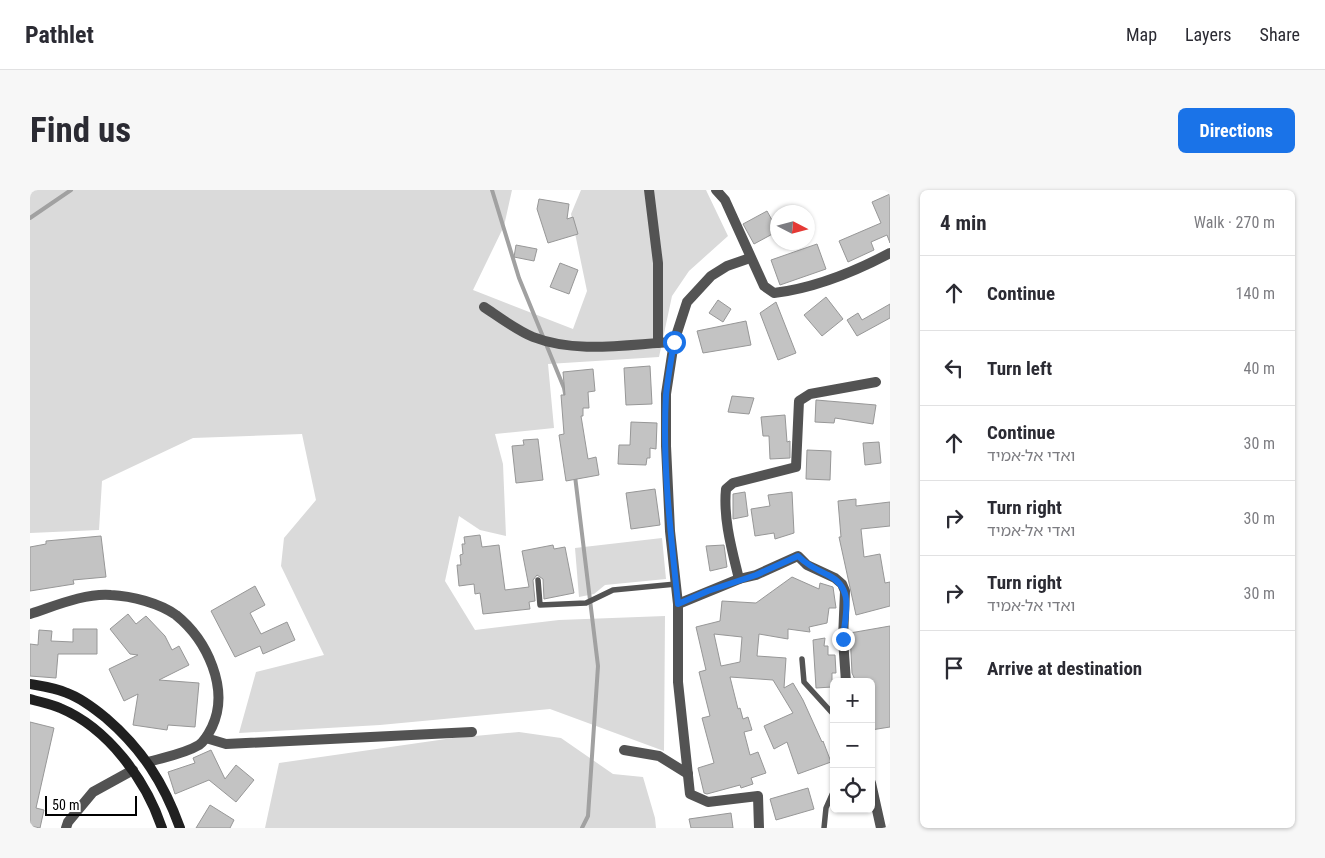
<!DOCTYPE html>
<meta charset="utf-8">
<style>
body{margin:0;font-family:"Roboto Condensed","Noto Sans Hebrew",sans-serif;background:#f7f7f7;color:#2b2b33}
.controls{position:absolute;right:15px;bottom:15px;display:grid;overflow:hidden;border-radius:8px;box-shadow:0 1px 4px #0004}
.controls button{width:45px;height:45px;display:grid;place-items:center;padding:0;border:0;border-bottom:1px solid #e1e1e2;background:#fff;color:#2b2b33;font:25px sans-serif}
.compass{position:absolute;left:740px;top:15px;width:45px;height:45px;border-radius:50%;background:#fff;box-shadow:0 1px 4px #0004;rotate:96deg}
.scale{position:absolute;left:15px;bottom:12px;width:92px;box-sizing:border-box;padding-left:5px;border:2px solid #000;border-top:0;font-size:14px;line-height:18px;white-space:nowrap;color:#000;-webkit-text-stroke:4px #fff;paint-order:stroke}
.stop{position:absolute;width:15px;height:15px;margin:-11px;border:4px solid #1a73e8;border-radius:50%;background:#fff}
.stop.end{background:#1a73e8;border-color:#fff;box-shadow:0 1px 5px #0008}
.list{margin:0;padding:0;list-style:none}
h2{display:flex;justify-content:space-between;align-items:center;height:65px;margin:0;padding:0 20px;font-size:21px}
h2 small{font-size:16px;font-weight:400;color:#7c7c81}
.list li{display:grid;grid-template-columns:32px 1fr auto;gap:15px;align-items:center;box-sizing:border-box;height:75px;padding:0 20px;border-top:1px solid #e1e1e2}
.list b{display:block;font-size:19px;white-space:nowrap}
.list p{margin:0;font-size:16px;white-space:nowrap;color:#7c7c81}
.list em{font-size:16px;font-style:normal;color:#7c7c81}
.icon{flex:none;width:28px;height:28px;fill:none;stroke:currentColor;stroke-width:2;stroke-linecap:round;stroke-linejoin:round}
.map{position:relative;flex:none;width:860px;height:638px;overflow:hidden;border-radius:8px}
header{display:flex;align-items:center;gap:30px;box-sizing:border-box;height:70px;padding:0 25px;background:#fff;border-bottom:1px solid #e1e1e2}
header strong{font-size:24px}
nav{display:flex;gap:28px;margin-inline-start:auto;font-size:18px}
.intro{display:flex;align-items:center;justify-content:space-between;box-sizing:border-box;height:120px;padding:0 30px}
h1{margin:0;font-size:35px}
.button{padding:12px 22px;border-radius:8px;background:#1a73e8;color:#fff;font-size:18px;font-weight:700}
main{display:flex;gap:30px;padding:0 30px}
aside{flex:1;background:#fff;border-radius:8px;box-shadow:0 1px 4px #0004}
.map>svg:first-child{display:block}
.green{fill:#dadada}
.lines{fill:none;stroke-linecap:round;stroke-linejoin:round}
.stream{stroke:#a1a1a1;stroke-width:4}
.building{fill:#c3c3c3;stroke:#979797;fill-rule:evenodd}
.service{stroke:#535353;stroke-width:5.5}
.minor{stroke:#535353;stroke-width:10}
.secondary{stroke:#202020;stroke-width:10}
.route{stroke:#1a73e8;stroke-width:6}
</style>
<header>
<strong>Pathlet</strong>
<nav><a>Map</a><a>Layers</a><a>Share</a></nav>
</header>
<div class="intro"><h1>Find us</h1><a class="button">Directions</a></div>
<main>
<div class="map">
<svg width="860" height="638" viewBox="0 0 860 638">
<rect width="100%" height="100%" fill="#fff"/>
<g class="green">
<polygon points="0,0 482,0 474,36 443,100 543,139 557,101 541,24 551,0 676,0 698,46 659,81 642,106 629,167 518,174 524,238 465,244 473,274 476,346 450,340 429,326 415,391 445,440 529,430 635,426 634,561 520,519 350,535 209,543 226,482 294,465 251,376 254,348 286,310 272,244 163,248 72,291 69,340 0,343"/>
<polygon points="632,348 636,389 575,395 564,404 549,407 545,358"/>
<polygon points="489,542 531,548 583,584 613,587 625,628 626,638 235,638 249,573 423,548"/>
</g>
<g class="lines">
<g class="stream">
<polyline points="462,0 489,88 534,198 536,209"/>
<polyline points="0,28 41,0"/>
<polyline points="545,286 568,476 558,626 552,638"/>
</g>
</g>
<g class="building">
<polygon points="860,4 860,53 857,45 841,52 844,60 818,72 809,51 851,33 842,12"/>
<polygon points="509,9 539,14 537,29 543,27 548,44 518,53 507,19"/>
<polygon points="737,21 748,41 724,54 713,34"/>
<polygon points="787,54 796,79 750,95 741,70"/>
<polygon points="486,55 507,59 504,71 484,67"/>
<polygon points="530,73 548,80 539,104 520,97"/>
<polygon points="796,107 813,129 792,146 774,125"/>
<polygon points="688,110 701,119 693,132 679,123"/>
<polygon points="746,112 766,163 748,170 730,123"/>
<polygon points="860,114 860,128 827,146 817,130 828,123 832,130"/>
<polygon points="716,131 721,155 673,163 667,141"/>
<polygon points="620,176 622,214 596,215 594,178"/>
<polygon points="563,179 565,201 558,202 559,218 553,218 553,226 551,226 558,269 566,267 569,285 536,291 529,245 534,244 531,205 535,205 533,182"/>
<polygon points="702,206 724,208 719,224 698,222"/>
<polygon points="786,210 846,215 843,234 805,228 804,233 785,232"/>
<polygon points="755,225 757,252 760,251 760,268 740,269 739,246 733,246 731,227"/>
<polygon points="601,232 627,233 626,259 620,258 620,268 617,268 616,275 588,274 589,255 600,255"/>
<polygon points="508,249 513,290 486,293 482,256 494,255 493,250"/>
<polygon points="849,252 851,273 835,275 833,253"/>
<polygon points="777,260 801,261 800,290 776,289"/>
<polygon points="625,299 630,335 601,339 596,303"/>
<polygon points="715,302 718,326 703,329 703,304"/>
<polygon points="762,302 764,343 745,349 744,343 725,346 721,319 740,316 738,305"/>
<polygon points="826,309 826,316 860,312 860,336 831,339 834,367 850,364 855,393 860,392 860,416 826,425 809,347 811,347 808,311"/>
<polygon points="450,345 452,357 469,355 475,400 499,397 492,361 523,355 524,359 535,357 544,403 514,409 513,389 507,385 503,390 505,411 499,412 500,419 453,424 450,403 445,404 444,394 429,396 427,375 431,375 430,365 433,364 432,354 435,354 434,347"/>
<polygon points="71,346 76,387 43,390 44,394 0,401 0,357 16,354 16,351"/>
<polygon points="694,355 697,377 680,381 676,356"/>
<path d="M762,387L789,399L790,393L803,397L806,418H799L797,433L779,437L780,442L758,439V449L729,444L727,466L756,468L754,498L763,493L773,510L792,552L793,551L801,572L768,584L757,552L744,559L734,536L763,523L743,490L700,487L708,519L710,518L713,529L718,527L722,540L714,542L720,565L728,562L736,583L721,588L723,594L711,598L710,595L677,604L674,603L668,578L684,573L672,528L680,526L669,482L676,480L666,437L690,431L692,411L726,413ZM684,444L712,447L710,472L691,476Z"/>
<polygon points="225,396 235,415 220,423 231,444 257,432 265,450 233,464 230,456 205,467 181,421"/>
<polygon points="98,424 106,434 116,426 135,446 142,460 149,456 159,475 129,490 169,493 165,537 138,535 137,540 103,535 108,504 94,511 79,479 108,465 100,464 80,439"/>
<polygon points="860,436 860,537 841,540 841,492 826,492 822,483 820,443"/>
<polygon points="43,439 67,439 67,464 28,464 26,488 0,486 0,454 8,455 9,440 22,441 21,451 43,452"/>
<polygon points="795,448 794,456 798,456 798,465 805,465 806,483 802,483 802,497 786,498 783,450"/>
<polygon points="0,532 24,538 6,618 14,620 10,638 0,636"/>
<polygon points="181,560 195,589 206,575 224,590 206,612 179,590 145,604 138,582 165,573 163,568"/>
<polygon points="778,598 784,619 746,630 740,609"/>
<polygon points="180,615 204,630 200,638 166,638"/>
<polygon points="701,623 703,638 661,638 659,629"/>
</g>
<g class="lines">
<g class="service">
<polyline points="508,390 510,415 556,413 583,400 646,394"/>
<polyline points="772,469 774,492 804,525"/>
<polyline points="794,638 796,618 804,600"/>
</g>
<g class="minor">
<polyline points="619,0 628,73 628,153"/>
<path d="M686,0L695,10L734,96L744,103C785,98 824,82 860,63"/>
<polyline points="720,68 697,76 681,86 657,112 644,152 636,204 636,256 640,341 648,414 648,492 660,604 678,612 728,606 729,638"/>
<path d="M454,117C469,127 486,140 503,147C547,164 598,154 644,152"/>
<polyline points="709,389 726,385 768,366 777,375 805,388 812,394 815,401 813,449 816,492"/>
<path d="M648,414L709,389C702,360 693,329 696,299L703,293L766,277L769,211L780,204L846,192"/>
<path d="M0,424C25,416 54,403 81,405C102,406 129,413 146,425C177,450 200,499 182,537C179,543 175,551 169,555C154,564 135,567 118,572"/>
<polyline points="176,548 196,554 442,542"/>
<polyline points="594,560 629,566 658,584"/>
<polyline points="841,593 851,638"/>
<polyline points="36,638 38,632 63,602 103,580"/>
</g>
<g class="secondary">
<path d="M0,494C12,496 26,498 37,503C51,508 65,519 76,528C112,559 134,593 150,638"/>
<path d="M0,509C10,512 21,514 30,518C78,538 116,590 132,638"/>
</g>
</g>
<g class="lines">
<path class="route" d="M644,152C641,170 638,187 636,205C632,275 641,345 648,414L678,401L726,385L768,366C777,375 786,379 798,385C825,398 815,424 813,449"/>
</g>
</svg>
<div class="controls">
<button>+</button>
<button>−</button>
<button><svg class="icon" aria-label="locate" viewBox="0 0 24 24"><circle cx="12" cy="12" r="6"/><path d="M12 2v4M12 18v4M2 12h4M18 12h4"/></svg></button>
</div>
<svg class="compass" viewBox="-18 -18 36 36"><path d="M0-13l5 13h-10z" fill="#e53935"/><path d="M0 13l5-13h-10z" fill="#7c7c81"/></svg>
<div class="scale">50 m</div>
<div class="stop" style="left:644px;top:152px"></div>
<div class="stop end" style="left:813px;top:449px"></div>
</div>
<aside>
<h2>4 min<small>Walk · 270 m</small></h2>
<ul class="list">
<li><svg class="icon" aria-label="ahead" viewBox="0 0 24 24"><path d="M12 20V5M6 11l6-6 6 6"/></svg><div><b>Continue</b></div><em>140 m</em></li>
<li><svg class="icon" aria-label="left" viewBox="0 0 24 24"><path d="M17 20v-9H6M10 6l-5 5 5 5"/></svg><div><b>Turn left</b></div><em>40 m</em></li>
<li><svg class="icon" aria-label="ahead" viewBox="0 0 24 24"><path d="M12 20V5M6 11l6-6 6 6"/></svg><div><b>Continue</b><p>ואדי אל-אמיד</p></div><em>30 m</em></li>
<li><svg class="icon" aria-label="right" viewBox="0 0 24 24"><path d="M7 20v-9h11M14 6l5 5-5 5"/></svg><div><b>Turn right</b><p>ואדי אל-אמיד</p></div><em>30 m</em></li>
<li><svg class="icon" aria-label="right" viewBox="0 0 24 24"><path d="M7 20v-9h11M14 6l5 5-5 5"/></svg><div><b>Turn right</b><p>ואדי אל-אמיד</p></div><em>30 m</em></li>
<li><svg class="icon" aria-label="arrive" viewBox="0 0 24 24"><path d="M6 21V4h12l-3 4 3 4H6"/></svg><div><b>Arrive at destination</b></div></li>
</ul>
</aside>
</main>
